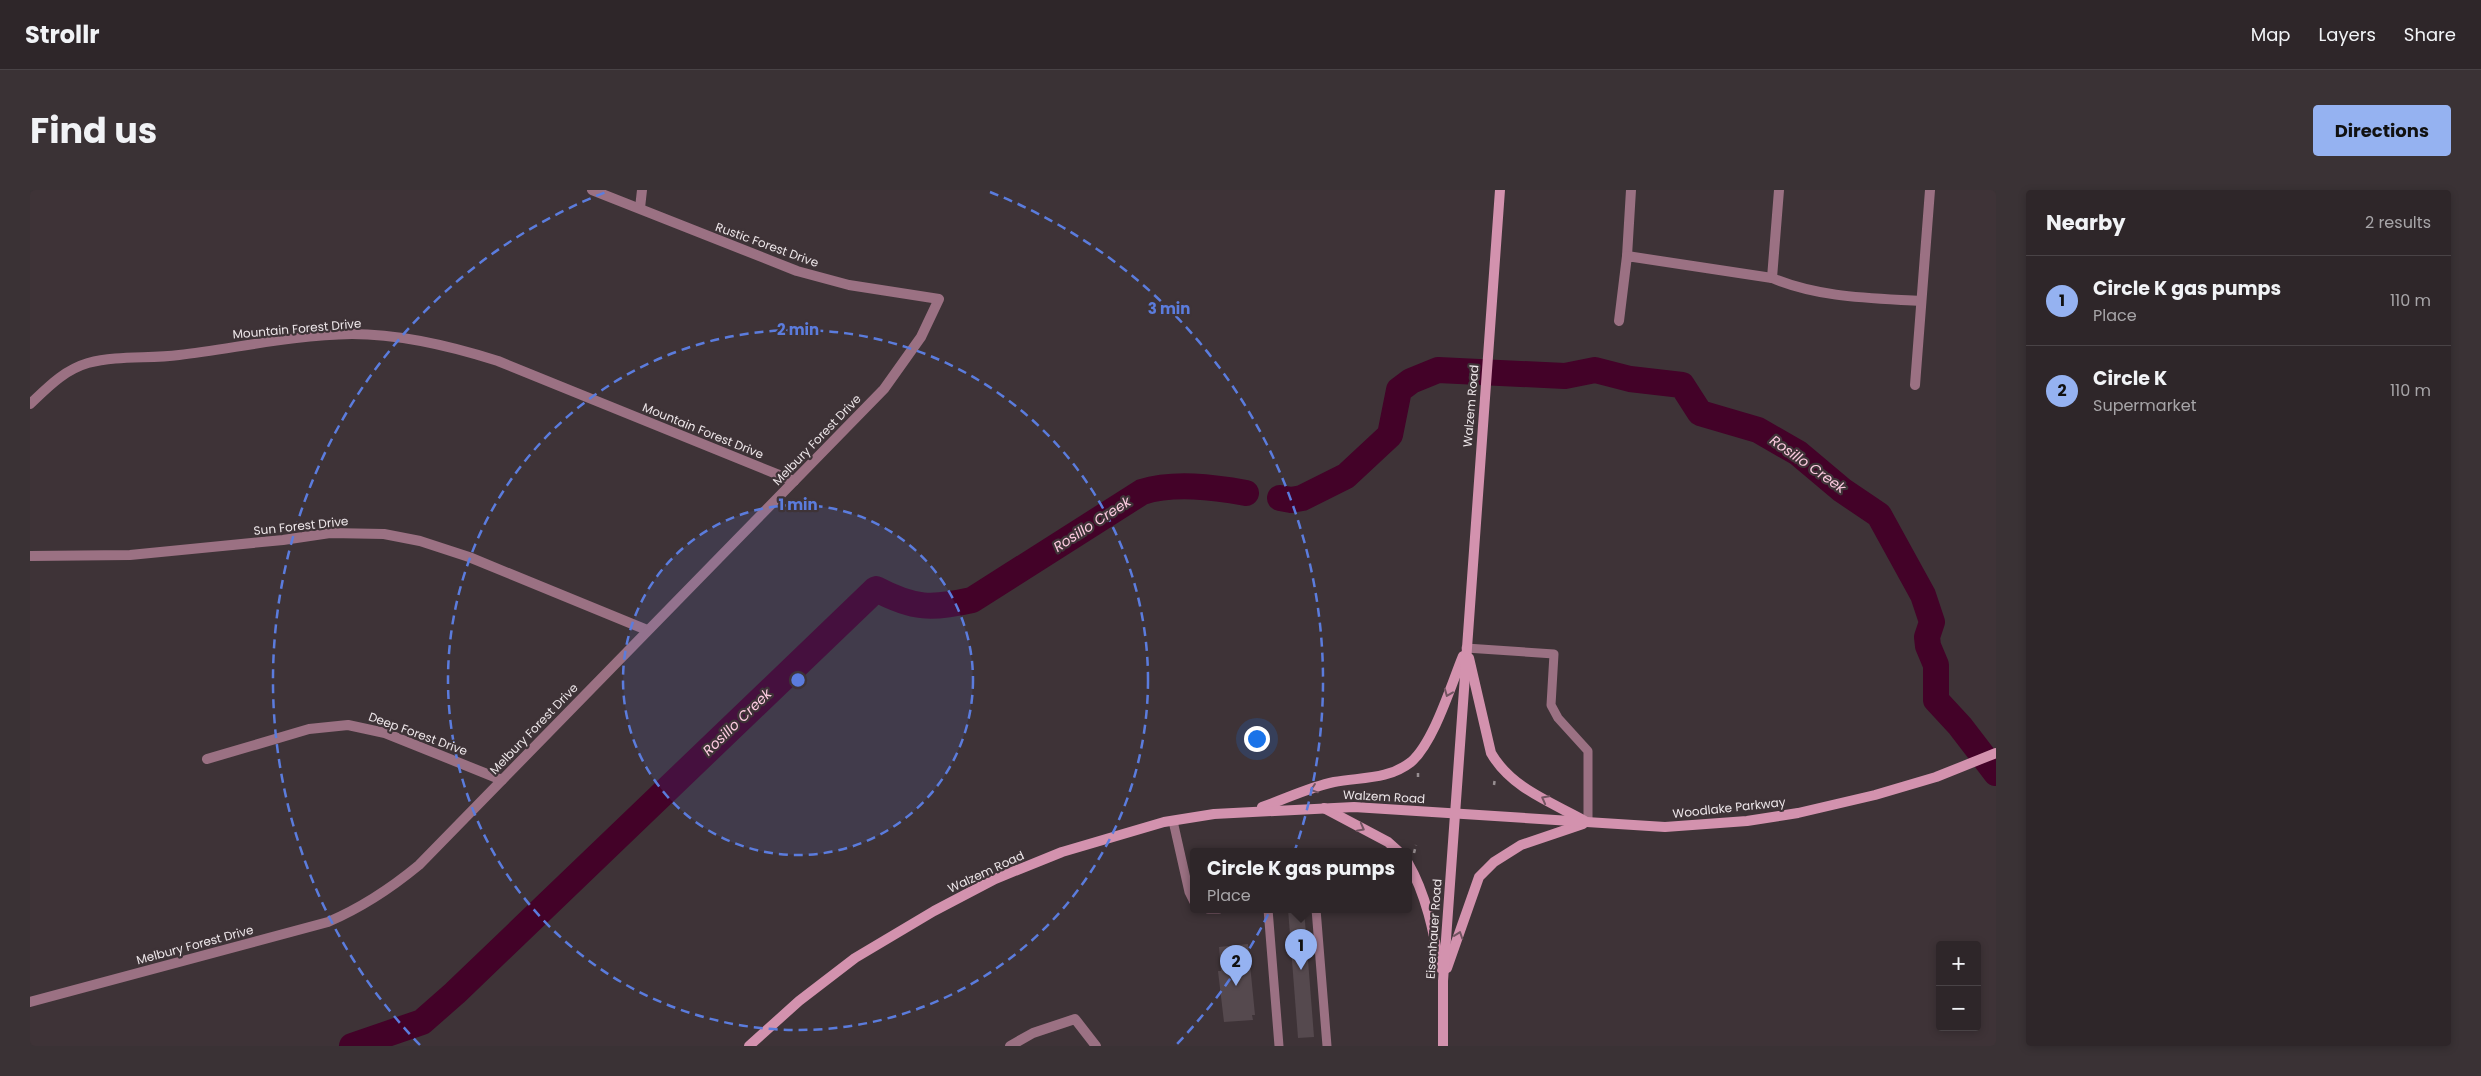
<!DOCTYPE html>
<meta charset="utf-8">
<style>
body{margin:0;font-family:Poppins,sans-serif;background:#3a3235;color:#f1f3f6}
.controls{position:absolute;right:15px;bottom:15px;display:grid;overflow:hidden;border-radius:5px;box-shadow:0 2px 8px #0003}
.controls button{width:45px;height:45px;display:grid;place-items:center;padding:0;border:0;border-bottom:1px solid #494346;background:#2e2629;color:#f1f3f6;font:25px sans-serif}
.you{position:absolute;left:1226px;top:548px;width:18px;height:18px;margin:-12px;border:4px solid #fff;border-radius:50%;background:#1a73e8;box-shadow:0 0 0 8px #1a73e833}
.badge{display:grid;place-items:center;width:32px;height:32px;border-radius:50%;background:#95b2f1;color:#111;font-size:16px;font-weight:700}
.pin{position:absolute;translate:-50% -41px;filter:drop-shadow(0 1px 2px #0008)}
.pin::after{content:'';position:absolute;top:26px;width:18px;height:15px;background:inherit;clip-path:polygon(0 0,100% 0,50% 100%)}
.popup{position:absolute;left:1160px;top:658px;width:222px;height:65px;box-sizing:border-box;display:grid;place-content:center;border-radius:5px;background:#2e2629;filter:drop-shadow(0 1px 4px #0005);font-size:16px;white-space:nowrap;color:#a7a5a8}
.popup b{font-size:19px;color:#f1f3f6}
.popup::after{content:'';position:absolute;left:50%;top:100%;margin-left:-10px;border:10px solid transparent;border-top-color:#2e2629}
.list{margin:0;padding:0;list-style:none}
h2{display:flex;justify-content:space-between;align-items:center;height:65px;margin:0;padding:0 20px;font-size:21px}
h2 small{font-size:16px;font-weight:400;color:#a7a5a8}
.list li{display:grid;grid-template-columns:32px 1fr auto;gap:15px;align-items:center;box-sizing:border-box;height:90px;padding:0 20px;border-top:1px solid #494346}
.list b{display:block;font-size:19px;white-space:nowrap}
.list p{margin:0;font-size:16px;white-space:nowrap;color:#a7a5a8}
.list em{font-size:16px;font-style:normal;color:#a7a5a8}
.map{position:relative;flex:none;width:1966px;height:856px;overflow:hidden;border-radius:5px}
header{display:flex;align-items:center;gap:30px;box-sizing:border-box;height:70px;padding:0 25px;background:#2e2629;border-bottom:1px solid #494346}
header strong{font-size:24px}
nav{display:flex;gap:28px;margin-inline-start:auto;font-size:18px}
.intro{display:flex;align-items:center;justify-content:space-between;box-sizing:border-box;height:120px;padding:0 30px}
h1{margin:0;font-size:35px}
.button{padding:12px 22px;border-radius:5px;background:#95b2f1;color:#111;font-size:18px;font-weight:700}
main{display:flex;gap:30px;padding:0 30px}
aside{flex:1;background:#2e2629;border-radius:5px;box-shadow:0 2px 8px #0003}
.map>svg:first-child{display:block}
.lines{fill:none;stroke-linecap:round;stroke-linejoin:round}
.river{stroke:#430228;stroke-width:26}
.building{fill:#55494e}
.path{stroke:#978e91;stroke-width:2.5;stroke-dasharray:4 4;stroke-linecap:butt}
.lane{stroke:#9b7183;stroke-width:9}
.street{stroke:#9b7183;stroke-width:10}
.secondary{stroke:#d392ae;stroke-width:10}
.oneway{stroke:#725461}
.ring{fill:none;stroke:#5b7cdd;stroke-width:2.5;stroke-dasharray:9 6}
.labels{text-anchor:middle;stroke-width:4.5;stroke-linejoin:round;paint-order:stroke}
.street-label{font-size:12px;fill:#ede6e9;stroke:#3e3337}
.water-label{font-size:14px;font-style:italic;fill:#fdcbe0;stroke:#3e3337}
.centre{fill:#5b7cdd;stroke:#3e3337;stroke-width:2.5}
.ring-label{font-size:15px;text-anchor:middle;font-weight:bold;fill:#5b7cdd;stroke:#3e3337;stroke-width:4.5;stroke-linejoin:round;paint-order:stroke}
</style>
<header>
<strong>Strollr</strong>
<nav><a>Map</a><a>Layers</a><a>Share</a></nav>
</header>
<div class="intro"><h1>Find us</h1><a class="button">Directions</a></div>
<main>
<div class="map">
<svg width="1966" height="856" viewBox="0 0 1966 856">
<rect width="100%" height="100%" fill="#3e3337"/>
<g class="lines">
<g class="river">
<polyline points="1250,308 1261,310 1272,308 1316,286 1360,245 1369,200 1381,191 1408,180 1535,186 1565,180 1600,189 1652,195 1670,223 1728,240 1768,263 1812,300 1849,325 1893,405 1902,432 1897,447 1898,456 1906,475 1906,510 1930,536 1966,583"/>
<path d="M322,856L392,832L425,803L846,399C884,419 902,419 942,410L1112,302C1144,292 1183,297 1216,303"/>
</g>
</g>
<g class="building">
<polygon points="1258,719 1274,719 1284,847 1268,848"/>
<polygon points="1218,754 1225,825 1222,825 1223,830 1194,832 1188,781 1191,781 1189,757"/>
</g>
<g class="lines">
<g class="path">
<polyline points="1388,583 1388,589"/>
<polyline points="1464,595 1465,588"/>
<polyline points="1384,663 1386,655"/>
</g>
<g class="lane">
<polyline points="1436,458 1524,464 1521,515 1528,528 1558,561 1558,632"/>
<polyline points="1143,631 1159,702 1164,712"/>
<polyline points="1178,719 1189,719"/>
<polyline points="1238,719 1249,856"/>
<polyline points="1286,719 1297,856"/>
</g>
<g class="street">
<polyline points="610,18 612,0"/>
<polyline points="1597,66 1601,0"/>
<polyline points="1742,88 1749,0"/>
<path d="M1589,131L1597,66L1742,88C1790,108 1841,108 1891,111"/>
<polyline points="1885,195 1900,0"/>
<path d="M0,214C18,197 34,180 58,173C88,165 119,169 149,165C206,158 265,145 322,144C372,144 421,156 468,171L764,291"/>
<polyline points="0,366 100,365 253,350 300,343 354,344 390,351 439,367 617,440"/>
<polyline points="177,569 279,539 318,535 355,543 472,590"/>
<path d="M0,812L298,732C333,717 360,699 389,675L854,199L891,147L909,109L819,95L767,81L562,0"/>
<polyline points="980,856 1003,843 1045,829 1066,856"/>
</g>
<g class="secondary">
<path d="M1439,468L1461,563C1481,598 1521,612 1555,631"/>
<path d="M1232,617C1255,609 1280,597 1304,592C1331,587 1358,590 1381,572C1404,552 1421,495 1433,466"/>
<polyline points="1294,618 1358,652 1368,661"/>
<path d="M1378,673C1396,704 1404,743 1410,778"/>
<polyline points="1417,778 1449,687 1464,672 1491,655 1553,634"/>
<polyline points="719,856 769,811 825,768 904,721 965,689 1032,662 1134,632 1184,624 1324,617 1635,637 1717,631 1768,623 1845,605 1906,587 1966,563"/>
<polyline points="1413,856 1413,791 1470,0"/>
</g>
</g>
<defs><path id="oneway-chevron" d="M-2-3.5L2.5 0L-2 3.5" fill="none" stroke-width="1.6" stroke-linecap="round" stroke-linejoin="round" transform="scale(1.25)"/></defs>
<g class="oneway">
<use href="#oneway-chevron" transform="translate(1418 503) rotate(112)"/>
<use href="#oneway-chevron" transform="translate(1284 599) rotate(161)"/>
<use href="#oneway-chevron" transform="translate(1515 609) rotate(-152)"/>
<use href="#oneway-chevron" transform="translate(1331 638) rotate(28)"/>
<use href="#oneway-chevron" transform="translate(1429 745) rotate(-71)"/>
</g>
<circle cx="768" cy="490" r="175" fill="#5b7cdd" fill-opacity=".12"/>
<g class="ring">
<circle cx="768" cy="490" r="175"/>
<circle cx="768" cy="490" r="350"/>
<path d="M390 855A525 525 0 0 1 576 2M960 2A525 525 0 0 1 1146 855"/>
</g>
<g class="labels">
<g class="street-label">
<text transform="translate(737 55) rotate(20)" y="4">Rustic Forest Drive</text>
<text transform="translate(267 139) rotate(-5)" y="4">Mountain Forest Drive</text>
<text transform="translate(1441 216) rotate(-85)" y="4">Walzem Road</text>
<text transform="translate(673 241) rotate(22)" y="4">Mountain Forest Drive</text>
<text transform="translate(787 250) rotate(-46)" y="4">Melbury Forest Drive</text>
<text transform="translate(271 336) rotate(-6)" y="4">Sun Forest Drive</text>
<text transform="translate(504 539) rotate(-46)" y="4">Melbury Forest Drive</text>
<text transform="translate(388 544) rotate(20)" y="4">Deep Forest Drive</text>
<text transform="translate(1354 607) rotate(3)" y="4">Walzem Road</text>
<text transform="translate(1699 618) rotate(-6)" y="4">Woodlake Parkway</text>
<text transform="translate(956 682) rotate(-25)" y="4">Walzem Road</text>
<text transform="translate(1404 739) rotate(-86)" y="4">Eisenhauer Road</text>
<text transform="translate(165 755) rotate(-15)" y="4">Melbury Forest Drive</text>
</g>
<g class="water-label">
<text transform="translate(1778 274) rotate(35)" y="5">Rosillo Creek</text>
<text transform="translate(1062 334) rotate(-33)" y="5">Rosillo Creek</text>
<text transform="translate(707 532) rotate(-44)" y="5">Rosillo Creek</text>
</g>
</g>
<circle cx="768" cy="490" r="8" class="centre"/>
<g class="ring-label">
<text x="1139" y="124">3 min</text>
<text x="768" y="145">2 min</text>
<text x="768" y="320">1 min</text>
</g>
</svg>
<div class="controls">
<button>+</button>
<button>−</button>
</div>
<div class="you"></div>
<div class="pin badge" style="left:1271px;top:780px">1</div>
<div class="popup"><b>Circle K gas pumps</b>Place</div>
<div class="pin badge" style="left:1206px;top:796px">2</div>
</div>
<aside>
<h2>Nearby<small>2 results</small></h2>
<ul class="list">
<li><span class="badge">1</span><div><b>Circle K gas pumps</b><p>Place</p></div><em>110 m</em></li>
<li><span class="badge">2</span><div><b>Circle K</b><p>Supermarket</p></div><em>110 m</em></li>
</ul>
</aside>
</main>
